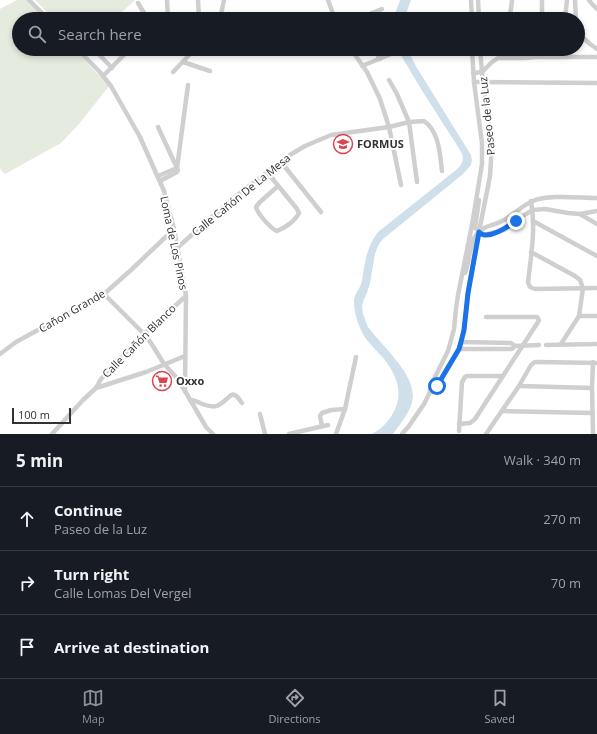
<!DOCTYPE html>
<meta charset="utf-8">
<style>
body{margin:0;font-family:"Open Sans",sans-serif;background:#20242c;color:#f1f3f6}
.scale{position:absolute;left:12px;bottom:10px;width:59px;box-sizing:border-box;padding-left:4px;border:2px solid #323232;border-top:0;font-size:11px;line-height:14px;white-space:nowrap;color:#323232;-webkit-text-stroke:3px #fff;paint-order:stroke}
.stop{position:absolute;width:12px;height:12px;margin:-9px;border:3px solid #1a73e8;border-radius:50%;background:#fff}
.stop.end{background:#1a73e8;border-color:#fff;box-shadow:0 1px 4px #0008}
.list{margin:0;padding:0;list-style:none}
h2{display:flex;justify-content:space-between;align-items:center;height:52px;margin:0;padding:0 16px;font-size:17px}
h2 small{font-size:13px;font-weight:400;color:#9ea1a6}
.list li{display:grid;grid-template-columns:26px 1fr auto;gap:12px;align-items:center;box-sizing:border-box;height:64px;padding:0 16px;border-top:1px solid #363941}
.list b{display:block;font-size:15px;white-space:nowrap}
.list p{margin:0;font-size:13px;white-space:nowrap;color:#9ea1a6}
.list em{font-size:13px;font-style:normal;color:#9ea1a6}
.icon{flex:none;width:22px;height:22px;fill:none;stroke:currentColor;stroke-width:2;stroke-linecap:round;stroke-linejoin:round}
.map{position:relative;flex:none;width:597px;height:434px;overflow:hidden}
.search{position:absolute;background:#171b24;box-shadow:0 2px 6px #0003;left:12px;right:12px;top:12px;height:44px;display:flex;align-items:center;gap:10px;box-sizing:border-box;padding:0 14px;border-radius:22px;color:#9ea1a6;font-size:15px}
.sheet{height:244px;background:#171b24}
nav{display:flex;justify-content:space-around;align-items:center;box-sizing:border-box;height:56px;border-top:1px solid #363941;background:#171b24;font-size:11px;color:#9ea1a6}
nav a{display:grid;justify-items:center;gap:2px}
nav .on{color:#8c9099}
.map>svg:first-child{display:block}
.green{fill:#e5ebdf}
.water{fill:#d0e0eb}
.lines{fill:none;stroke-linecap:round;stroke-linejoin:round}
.minor{stroke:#cfcfcf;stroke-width:4.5}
.route{stroke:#1a73e8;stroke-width:5}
.labels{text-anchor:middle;stroke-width:4;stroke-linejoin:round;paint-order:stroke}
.street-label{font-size:11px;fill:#323232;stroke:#fff}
.poi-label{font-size:11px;font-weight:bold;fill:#323232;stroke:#fff;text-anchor:start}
</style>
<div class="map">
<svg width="597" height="434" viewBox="0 0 597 434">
<rect width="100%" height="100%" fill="#fff"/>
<g class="green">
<polygon points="17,0 27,0 45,19 19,19 19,49 74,49 109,86 79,124 61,143 5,174 0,169 0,9"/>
<polygon points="35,0 135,0 114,19 54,19"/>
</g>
<g class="water">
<polygon points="400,0 411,0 407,11 405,19 393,19"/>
<path d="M399,49H407L417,68L471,155L472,160L471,165L463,174L383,239C379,243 377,248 375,254L370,283L367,293L364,299L362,306L363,314L366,322L368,327C382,346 419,377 412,402C409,414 400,424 393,434H372C381,429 386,424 392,415C404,395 398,377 384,359C376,349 364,340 360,328C356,319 354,310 354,301C354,294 359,290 361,284C363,278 363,270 365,263C367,252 371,241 378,232L456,170C463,164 465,158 460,150L421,89L402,57Z"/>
</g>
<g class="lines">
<g class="minor">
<polyline points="29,0 48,19"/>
<polyline points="167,0 168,19"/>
<polyline points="198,0 199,19"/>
<polyline points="328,0 335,19"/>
<polyline points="471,0 472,19"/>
<polyline points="478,0 479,19"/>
<polyline points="575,0 576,19"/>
<polyline points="589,0 592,4 597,9"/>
<polyline points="138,3 144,13 141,19"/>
<polyline points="220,19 224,0"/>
<polyline points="357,19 382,9"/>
<polyline points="508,19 511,9 512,0"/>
<polyline points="540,19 542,12 542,0"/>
<polyline points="565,19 567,0"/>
<polyline points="578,33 590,44 597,49"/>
<polyline points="77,49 99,71 111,86 140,137 164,191 174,229 186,296 185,391"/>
<polyline points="94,49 112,68"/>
<polyline points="351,49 367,72 380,99 389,127 401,185"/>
<polyline points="374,49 380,59"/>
<path d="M480,49C493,55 521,55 535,49"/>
<polyline points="538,57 597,57"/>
<polyline points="183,62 210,71"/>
<polyline points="362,66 391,54"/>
<polyline points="173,72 195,49"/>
<polyline points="473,73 482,72 492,62 498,58 525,58 536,57 551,49"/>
<polyline points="103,76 130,49"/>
<polyline points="389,80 397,94 409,122 417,182"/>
<polyline points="474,82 597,83"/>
<polyline points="158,127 177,168"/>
<polyline points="281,162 321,212"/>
<path d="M267,172L297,209L299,213C295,221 285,228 277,231C271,229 258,214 256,207L260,202L278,186"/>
<polyline points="158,176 177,168"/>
<polyline points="160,181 177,172 178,170 177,168 188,85"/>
<polyline points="479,200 475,228 484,235 504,230 526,214 533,210 545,209 568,213 580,214 597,211"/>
<path d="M531,201C536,228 531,256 528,282L530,287L535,289L597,288"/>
<polyline points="580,214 597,224"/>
<polyline points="533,221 597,256"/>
<path d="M177,248L231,200L249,186L290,155L305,146L331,135L389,127L409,122L424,121C439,131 440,154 442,171"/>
<polyline points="531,252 575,276 580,280 583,288 579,316 561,344"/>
<path d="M465,273C469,264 470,242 476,235C482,226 493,226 502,221C513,216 522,205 533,201C548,194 580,198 597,198"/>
<polyline points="104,294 144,334 151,343 164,364 176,377 185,391 206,427 213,434"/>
<polyline points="579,316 597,316"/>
<polyline points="461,342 511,343 515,346"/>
<polyline points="546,345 597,344"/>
<polyline points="459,349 512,349 515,346 539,345"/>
<polyline points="0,354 16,342 104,294 131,270 174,229"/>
<polyline points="519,386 592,388"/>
<polyline points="96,388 101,379 144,334 186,296"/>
<polyline points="430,393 437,386 459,349 461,342 464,330 468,293 479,232 490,176 492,144 483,83 480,49"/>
<path d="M190,400C194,400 196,401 200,403C217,410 219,406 231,395C236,393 239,399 242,403"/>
<polyline points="502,411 593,413"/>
<polyline points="260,414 265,434"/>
<polyline points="459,424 470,423 475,419 538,322 539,320 537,317 486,317"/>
<polyline points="322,426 320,416 322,413 331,410 345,409"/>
<polyline points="459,431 462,382 465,377 467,376 503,376"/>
<polyline points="52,434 83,400 96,388 146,372 185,356"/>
<polyline points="289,434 328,425"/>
<polyline points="336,434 345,409 356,357"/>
<polyline points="402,434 409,426 424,404 429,394 432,383 448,351 454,329 456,309 458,295 472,225 482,164 482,143 474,82 472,49"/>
<polyline points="486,434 519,386 531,365 535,362 538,362 597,363"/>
<polyline points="593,434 592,388 593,362"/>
</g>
</g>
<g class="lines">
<path class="route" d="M437,386L459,349L461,342L464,330L468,293L479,232C480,233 483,235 485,235C494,236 509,226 516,221"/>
</g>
<defs>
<g id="school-ring" transform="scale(1)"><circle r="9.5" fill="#fff" stroke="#da444c" stroke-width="1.5"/><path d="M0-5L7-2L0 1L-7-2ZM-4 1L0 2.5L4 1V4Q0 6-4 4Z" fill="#da444c"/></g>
<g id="supermarket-ring" transform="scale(1)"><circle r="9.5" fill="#fff" stroke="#da444c" stroke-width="1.5"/><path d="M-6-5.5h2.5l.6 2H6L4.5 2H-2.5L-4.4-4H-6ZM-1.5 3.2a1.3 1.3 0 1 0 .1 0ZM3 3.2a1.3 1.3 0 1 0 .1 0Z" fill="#da444c"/></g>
</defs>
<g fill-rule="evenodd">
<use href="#school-ring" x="343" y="144"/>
<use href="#supermarket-ring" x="162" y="381"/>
</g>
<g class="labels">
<g class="street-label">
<text transform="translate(487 116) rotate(-96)" y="4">Paseo de la Luz</text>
<text transform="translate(241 195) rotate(-39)" y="4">Calle Cañón De La Mesa</text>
<text transform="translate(174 243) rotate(78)" y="4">Loma de Los Pinos</text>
<text transform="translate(72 311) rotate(-30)" y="4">Cañon Grande</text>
<text transform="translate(139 341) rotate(-45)" y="4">Calle Cañón Blanco</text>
</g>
<g class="poi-label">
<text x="357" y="148">FORMUS</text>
<text x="176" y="385">Oxxo</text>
</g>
</g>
</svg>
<div class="scale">100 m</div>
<div class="stop" style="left:437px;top:386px"></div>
<div class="stop end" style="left:516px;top:221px"></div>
<div class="search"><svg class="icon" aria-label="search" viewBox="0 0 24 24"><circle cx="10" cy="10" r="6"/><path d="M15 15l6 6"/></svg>Search here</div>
</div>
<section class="sheet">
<h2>5 min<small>Walk · 340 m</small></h2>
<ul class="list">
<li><svg class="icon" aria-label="ahead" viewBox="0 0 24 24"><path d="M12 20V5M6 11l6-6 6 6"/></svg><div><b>Continue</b><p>Paseo de la Luz</p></div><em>270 m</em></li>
<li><svg class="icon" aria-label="right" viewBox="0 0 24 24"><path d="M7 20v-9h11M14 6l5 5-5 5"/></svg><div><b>Turn right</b><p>Calle Lomas Del Vergel</p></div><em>70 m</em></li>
<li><svg class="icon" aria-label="arrive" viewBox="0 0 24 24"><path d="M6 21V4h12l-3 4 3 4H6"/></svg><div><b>Arrive at destination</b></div></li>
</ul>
</section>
<nav>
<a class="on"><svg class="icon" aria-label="map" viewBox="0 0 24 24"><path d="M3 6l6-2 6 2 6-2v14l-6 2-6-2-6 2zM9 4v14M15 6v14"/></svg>Map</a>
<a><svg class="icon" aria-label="directions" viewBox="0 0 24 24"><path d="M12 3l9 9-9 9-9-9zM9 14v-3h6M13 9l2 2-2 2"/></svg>Directions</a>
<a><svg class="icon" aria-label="saved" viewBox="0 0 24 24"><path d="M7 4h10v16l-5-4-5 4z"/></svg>Saved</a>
</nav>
